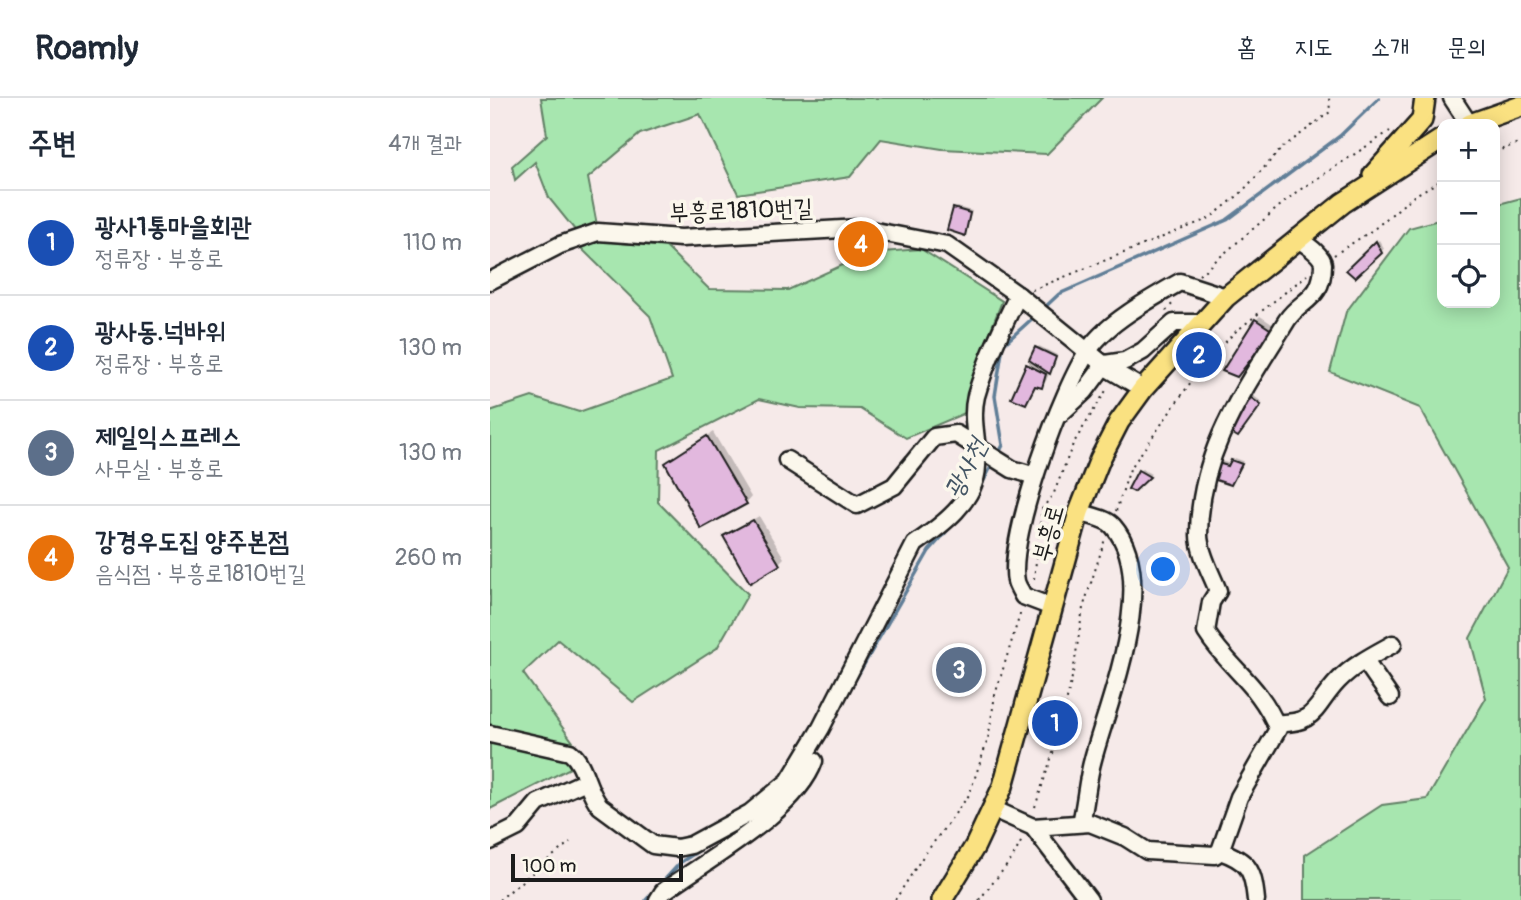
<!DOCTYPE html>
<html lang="ko">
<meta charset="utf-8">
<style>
body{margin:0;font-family:Pangolin,"Poor Story",sans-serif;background:#f6f6f7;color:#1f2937}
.controls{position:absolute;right:21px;top:21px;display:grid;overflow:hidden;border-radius:14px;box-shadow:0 4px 18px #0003}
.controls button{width:63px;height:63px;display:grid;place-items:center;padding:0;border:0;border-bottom:2px solid #e0e1e3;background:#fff;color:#1f2937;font:35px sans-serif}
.scale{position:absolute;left:21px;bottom:18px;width:172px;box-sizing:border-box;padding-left:7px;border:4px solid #1c1c1c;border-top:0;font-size:19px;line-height:24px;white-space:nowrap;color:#1c1c1c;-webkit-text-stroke:5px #fbf7ec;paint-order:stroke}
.you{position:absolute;left:674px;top:472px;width:24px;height:24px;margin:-18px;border:5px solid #fff;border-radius:50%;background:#1a73e8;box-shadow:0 0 0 10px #1a73e833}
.badge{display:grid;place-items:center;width:46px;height:46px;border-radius:50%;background:#2563eb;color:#fff;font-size:23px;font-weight:700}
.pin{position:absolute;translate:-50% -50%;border:4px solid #fff;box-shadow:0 2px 7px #0006}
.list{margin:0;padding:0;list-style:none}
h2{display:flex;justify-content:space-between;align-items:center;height:91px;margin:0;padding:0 28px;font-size:30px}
h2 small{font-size:23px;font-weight:400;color:#747a83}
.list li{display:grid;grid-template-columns:46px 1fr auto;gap:21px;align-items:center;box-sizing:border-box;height:105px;padding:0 28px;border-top:2px solid #e0e1e3}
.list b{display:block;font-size:26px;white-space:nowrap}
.list p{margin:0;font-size:23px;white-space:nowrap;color:#747a83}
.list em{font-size:23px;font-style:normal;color:#747a83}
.icon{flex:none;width:38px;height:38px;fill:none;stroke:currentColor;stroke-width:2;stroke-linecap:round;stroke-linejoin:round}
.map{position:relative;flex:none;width:1031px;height:802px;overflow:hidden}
header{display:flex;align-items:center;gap:42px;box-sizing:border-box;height:98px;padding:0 35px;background:#fff;border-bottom:2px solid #e0e1e3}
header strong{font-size:33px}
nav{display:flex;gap:38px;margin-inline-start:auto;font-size:24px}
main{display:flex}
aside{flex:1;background:#fff}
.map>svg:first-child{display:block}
.green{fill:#a7e6af;stroke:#628166;stroke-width:2}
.shadow{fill:#0003}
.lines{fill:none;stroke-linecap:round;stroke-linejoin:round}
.stream{stroke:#607e97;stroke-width:3.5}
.building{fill:#e2b8de;stroke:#1c1c1c;stroke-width:2}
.minor-casing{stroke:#1c1c1c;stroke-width:21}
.major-casing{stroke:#1c1c1c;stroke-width:24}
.path{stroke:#1c1c1c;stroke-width:2;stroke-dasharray:2 5;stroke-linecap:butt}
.minor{stroke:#fbf7ec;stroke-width:16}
.major{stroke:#fae181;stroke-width:19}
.labels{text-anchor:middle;stroke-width:7;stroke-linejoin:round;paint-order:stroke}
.street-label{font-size:24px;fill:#1c1c1c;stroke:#fbf7ec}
.water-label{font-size:26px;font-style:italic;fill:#445564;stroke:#fbf7ec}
</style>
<header>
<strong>Roamly</strong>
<nav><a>홈</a><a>지도</a><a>소개</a><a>문의</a></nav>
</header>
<main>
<aside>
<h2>주변<small>4개 결과</small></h2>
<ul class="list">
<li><span class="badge" style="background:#1a4fb4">1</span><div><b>광사1통마을회관</b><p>정류장 · 부흥로</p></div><em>110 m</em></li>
<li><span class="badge" style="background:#1a4fb4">2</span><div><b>광사동.넉바위</b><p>정류장 · 부흥로</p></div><em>130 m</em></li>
<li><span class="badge" style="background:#5c6f8a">3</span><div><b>제일익스프레스</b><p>사무실 · 부흥로</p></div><em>130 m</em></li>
<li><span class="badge" style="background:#e8710a">4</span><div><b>강경우도집 양주본점</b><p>음식점 · 부흥로1810번길</p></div><em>260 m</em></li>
</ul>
</aside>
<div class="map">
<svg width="1031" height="802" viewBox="0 0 1031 802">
<rect width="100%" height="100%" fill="#f6eae9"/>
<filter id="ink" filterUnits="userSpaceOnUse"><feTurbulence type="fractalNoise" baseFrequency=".0143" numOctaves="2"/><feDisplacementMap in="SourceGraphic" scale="14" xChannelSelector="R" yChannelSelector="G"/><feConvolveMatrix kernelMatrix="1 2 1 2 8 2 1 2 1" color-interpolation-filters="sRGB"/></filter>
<g filter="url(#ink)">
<g class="green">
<polygon points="51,0 612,0 557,56 452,51 391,41 360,79 248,96 210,16 150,36 98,80 110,143 176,149 219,191 298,192 379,155 431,151 512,203 487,267 475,315 416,340 370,311 310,310 269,301 169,352 168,404 258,496 227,550 143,604 68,542 33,575 96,662 0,711 0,313 42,299 89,314 182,281 160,218 92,151 85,132 59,100 45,64 25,82 22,68 57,37"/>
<polygon points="1031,100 1031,802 815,802 815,757 892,707 937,701 996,600 980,540 1018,469 930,310 840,274 856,214 919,130 952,121 952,205 1005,205 1005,107"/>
</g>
<g class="shadow">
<polygon points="467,109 482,113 475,136 464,111"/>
<polygon points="357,138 384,139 383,145 381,147 354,140"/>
<polygon points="889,142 894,151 891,153 860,170"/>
<polygon points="770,218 785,228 750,273 766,222"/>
<polygon points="549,248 567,257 556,283 552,288 546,286 536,304 538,267"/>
<polygon points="761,296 772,304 750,335 740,332"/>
<polygon points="223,334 261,399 256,405 177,366"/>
<polygon points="745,360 753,363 743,382 722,379 728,362 741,366"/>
<polygon points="652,371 661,376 643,392 649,373"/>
<polygon points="269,418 294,460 288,466 235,438"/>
</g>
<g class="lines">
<g class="stream">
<polyline points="553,211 569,196 737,122 850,38 889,0"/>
<polyline points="509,355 513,347 505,298 513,247 545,218"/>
<polyline points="489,392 503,365"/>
<polyline points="348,612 439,453 482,405"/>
<polyline points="156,802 191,764 219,746"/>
</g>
</g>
<g class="building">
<polygon points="463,110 480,115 475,138 457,132"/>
<polygon points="352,140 382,141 382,149 352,151"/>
<polygon points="886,143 892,155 865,180 856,172"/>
<polygon points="765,221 783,233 747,279 732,273"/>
<polygon points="545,249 566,259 560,276 539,262"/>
<polygon points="536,266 556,276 552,290 545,288 536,306 521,300"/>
<polygon points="757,297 771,307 748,339 738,333"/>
<polygon points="217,338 257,406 211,431 175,365"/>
<polygon points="741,362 752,366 741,387 720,380 724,364 738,368"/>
<polygon points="648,372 660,379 644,394 638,391"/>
<polygon points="263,422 290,467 260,485 233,438"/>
</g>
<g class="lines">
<g class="minor-casing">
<g id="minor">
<polyline points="962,0 979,26"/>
<polyline points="0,183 70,147 108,134 191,140 370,130 457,147 528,197 619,271 653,291"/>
<polyline points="570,316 595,293 615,266 635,263 653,253 684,225 710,225"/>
<polyline points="297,362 367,407 404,388 444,339 466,336 522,371 545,378"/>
<path d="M589,414C599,418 616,420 623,428C670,482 619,601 603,661C597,682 596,704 591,725"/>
<path d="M562,509L533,498C531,493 527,488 526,483C517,440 573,288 600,250C618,224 662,200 690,184L736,199"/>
<polyline points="875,563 900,599"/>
<path d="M785,625C827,627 824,608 848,583C863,567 885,556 903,546"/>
<path d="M0,636L80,654C96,667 96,692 110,708L163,747L187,750L201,747L260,715L299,683L331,630L425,446C451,428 486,403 487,368C489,344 480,323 486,298C496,263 512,230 528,197"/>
<polyline points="503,711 543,729 599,802"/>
<path d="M543,729L600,725L635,739L657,753L725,757L730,753L749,699L788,631C769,585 740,572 716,534L721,504L728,493C722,477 709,454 709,437C709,352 755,291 797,222C811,201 833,202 833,166C832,156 815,146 807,140"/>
<polyline points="0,743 28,729 48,705 96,683"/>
<path d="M730,753C759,763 763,772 766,802"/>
<path d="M168,802L173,794C217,762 307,713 324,663"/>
</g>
</g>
<g class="major-casing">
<g id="major">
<polyline points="980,26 1031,8"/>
<polyline points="883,77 932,22 935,0"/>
<polyline points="452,802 485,748 513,688 589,414 610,361 629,324 653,291 736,199 853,105 952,41"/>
</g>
</g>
<g class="path">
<polyline points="1005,54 1031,44"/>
<polyline points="844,157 884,131 925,97 952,82"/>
<polyline points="709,177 805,95 900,33"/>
<polyline points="542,192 720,120 750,96 792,50 840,14 839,0"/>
<polyline points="676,213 684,204"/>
<polyline points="626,413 640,371 710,271 744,235 817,177"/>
<polyline points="544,481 552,411 564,395 583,346 617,291"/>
<polyline points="545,709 568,640 583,575 593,510 615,441"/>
<polyline points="9,802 80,744"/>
<polyline points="405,802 432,760 479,697 498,641 505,597 531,513"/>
<polyline points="489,802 522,761 533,740"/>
</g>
<use href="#minor" class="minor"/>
<use href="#major" class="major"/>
</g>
</g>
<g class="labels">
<g class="street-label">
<text transform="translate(251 112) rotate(-2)" y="8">부흥로1810번길</text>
<text transform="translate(558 435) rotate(-74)" y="8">부흥로</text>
</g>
<g class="water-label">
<text transform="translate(475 370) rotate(-63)" y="9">광사천</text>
</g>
</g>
</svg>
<div class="controls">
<button>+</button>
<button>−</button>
<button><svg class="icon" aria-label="locate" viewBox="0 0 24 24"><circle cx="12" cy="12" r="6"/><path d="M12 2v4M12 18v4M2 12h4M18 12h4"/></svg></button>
</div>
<div class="scale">100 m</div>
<div class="you"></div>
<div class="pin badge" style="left:565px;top:625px;background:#1a4fb4">1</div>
<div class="pin badge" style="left:709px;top:257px;background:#1a4fb4">2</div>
<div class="pin badge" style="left:469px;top:572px;background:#5c6f8a">3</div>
<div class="pin badge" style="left:371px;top:146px;background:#e8710a">4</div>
</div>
</main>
